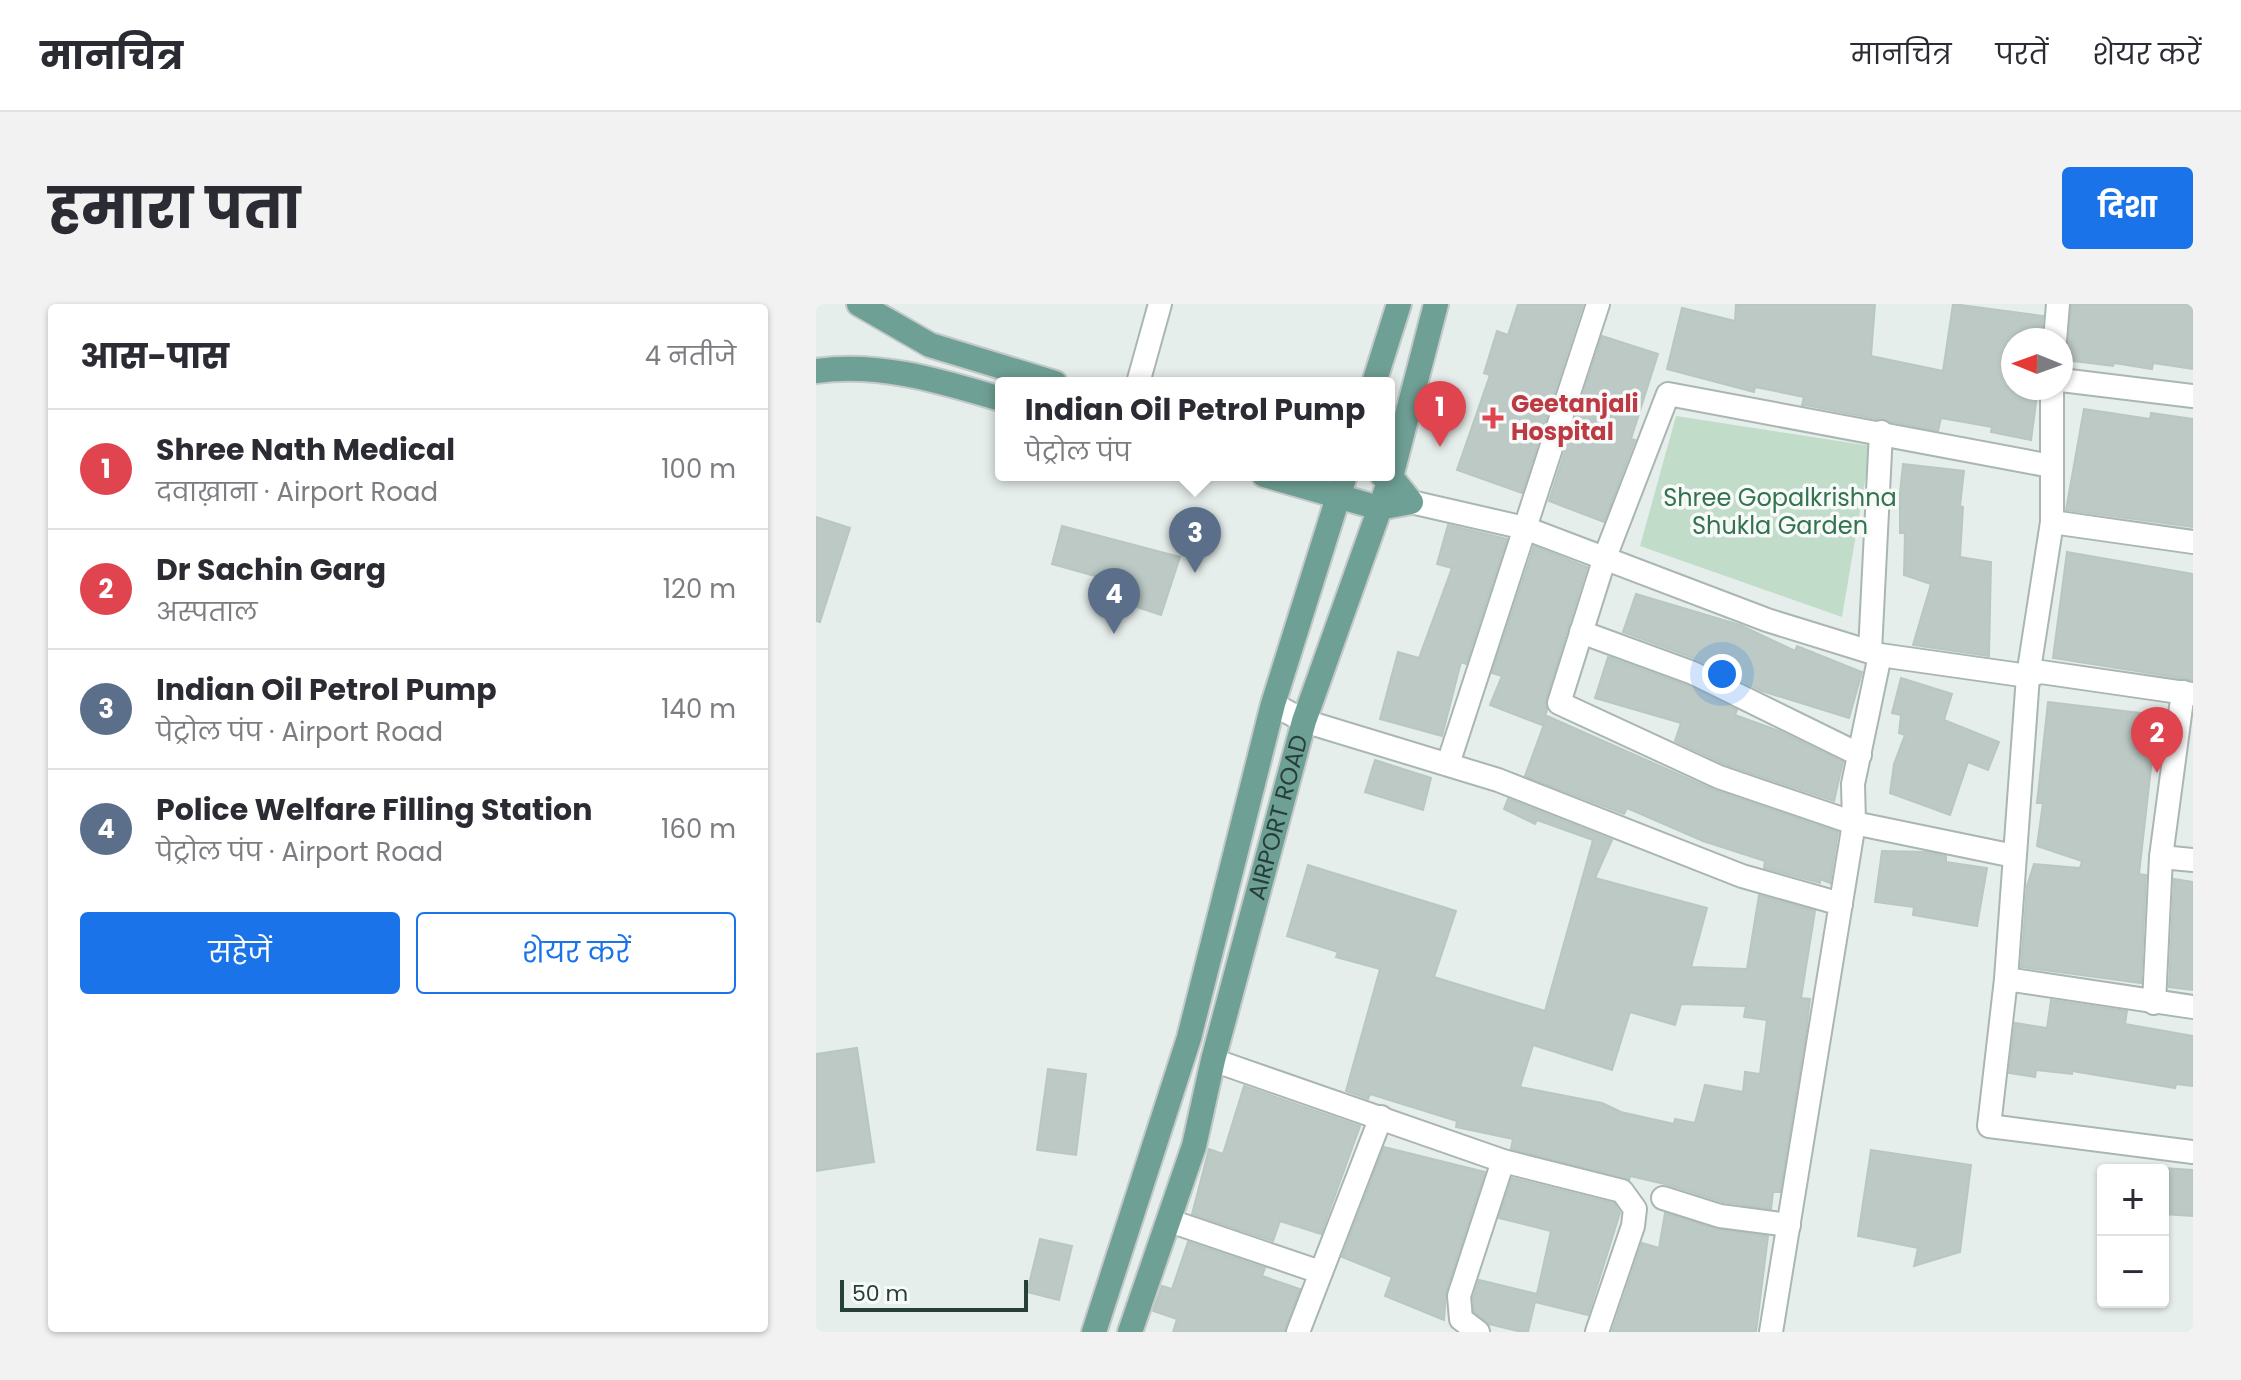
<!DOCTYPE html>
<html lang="hi">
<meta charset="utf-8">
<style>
body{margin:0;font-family:Poppins,"Noto Sans Devanagari",sans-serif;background:#f2f2f3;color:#2b2b33}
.controls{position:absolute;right:24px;bottom:24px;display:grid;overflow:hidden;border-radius:8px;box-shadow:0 2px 6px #0004}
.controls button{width:72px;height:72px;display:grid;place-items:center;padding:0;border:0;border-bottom:2px solid #e1e1e2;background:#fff;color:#2b2b33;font:40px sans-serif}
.compass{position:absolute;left:1185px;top:24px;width:72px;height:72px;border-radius:50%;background:#fff;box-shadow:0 2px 6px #0004;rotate:271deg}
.scale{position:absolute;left:24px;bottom:20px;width:188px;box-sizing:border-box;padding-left:8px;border:4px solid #263f39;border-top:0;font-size:22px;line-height:28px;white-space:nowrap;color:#263f39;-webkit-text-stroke:6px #f7faf9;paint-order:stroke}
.you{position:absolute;left:906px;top:370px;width:28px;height:28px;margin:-20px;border:6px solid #fff;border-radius:50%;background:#1a73e8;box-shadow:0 0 0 12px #1a73e833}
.badge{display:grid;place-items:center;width:52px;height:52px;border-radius:50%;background:#1a73e8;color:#fff;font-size:26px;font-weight:700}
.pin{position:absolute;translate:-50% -66px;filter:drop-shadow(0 2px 4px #0008)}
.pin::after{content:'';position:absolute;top:42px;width:28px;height:24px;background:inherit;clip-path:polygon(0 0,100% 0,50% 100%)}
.popup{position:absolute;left:179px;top:73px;width:400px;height:104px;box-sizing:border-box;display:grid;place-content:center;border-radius:8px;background:#fff;filter:drop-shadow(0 2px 6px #0005);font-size:26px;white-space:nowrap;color:#7c7c81}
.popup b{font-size:30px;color:#2b2b33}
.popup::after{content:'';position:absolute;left:50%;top:100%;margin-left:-16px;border:16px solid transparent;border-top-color:#fff}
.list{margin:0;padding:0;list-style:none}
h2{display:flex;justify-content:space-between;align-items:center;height:104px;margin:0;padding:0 32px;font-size:34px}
h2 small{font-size:26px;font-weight:400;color:#7c7c81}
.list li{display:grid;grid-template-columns:52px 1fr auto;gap:24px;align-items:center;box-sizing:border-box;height:120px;padding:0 32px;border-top:2px solid #e1e1e2}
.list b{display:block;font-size:30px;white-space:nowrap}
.list p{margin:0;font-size:26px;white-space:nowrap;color:#7c7c81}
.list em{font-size:26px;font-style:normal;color:#7c7c81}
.actions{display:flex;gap:16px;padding:24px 32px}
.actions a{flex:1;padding:18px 0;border:2px solid #1a73e8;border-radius:8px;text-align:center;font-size:28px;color:#1a73e8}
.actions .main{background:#1a73e8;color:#fff}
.map{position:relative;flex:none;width:1377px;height:1028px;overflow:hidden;border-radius:8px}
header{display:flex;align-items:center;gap:48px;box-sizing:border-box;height:112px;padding:0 40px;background:#fff;border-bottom:2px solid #e1e1e2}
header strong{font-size:38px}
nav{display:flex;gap:44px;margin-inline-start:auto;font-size:28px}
.intro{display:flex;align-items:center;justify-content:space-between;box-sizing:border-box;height:192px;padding:0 48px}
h1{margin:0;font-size:56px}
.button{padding:20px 36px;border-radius:8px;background:#1a73e8;color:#fff;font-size:28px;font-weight:700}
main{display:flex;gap:48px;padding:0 48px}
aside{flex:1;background:#fff;border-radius:8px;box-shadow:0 2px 6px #0004}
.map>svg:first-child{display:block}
.green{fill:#c1ddca}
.building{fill:#bcc9c4;stroke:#b9c7c2;stroke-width:2;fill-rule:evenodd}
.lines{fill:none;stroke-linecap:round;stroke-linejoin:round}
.street-casing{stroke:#a9b6b2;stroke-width:26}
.primary-casing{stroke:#c2c9c8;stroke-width:28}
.street{stroke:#fff;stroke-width:22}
.primary{stroke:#6fa095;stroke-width:24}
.health-dot{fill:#e0444e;stroke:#f7faf9;stroke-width:3}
.labels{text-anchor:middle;stroke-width:7;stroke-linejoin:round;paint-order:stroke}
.health-label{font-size:24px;font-weight:bold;fill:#be3a42;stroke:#f7faf9;text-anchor:start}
.park-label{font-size:24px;fill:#33734e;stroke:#f7faf9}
.street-label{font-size:24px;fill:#263f39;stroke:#f7faf9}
</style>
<header>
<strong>मानचित्र</strong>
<nav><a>मानचित्र</a><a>परतें</a><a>शेयर करें</a></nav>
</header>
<div class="intro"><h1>हमारा पता</h1><a class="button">दिशा</a></div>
<main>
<aside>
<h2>आस-पास<small>4 नतीजे</small></h2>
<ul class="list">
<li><span class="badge" style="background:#e0444e">1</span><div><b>Shree Nath Medical</b><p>दवाख़ाना · Airport Road</p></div><em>100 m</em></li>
<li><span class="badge" style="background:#e0444e">2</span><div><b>Dr Sachin Garg</b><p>अस्पताल</p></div><em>120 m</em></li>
<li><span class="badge" style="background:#5c6f8a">3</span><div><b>Indian Oil Petrol Pump</b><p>पेट्रोल पंप · Airport Road</p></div><em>140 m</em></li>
<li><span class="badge" style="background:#5c6f8a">4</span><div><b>Police Welfare Filling Station</b><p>पेट्रोल पंप · Airport Road</p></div><em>160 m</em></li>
</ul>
<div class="actions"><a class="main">सहेजें</a><a>शेयर करें</a></div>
</aside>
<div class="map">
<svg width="1377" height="1028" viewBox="0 0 1377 1028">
<rect width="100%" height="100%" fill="#e6eeeb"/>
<polygon class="green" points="860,112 1055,142 1026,313 824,242"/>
<g class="building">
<polygon points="702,0 767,0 706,189 641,166 674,71 668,69 681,27 692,31"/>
<polygon points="920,0 1059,0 1055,52 1127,67 1137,0 1227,12 1225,36 1197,36 1197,84 1222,84 1215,136 1175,128 1176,123 1125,114 1122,127 994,102 986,101 988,93 939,83 938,88 851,65 866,4 919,17"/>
<polygon points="1256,0 1377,0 1377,65 1337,59 1336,65 1298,59 1297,62 1248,56"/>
<polygon points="786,32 842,50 815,135 819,136 788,218 733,197"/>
<polygon points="1268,105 1334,115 1335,109 1377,115 1377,223 1250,206"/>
<polygon points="1087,160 1148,167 1144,202 1147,203 1144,253 1175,258 1173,352 1097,341 1115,280 1088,271 1089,229 1084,229 1084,189"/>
<polygon points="0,213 34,224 4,318 0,317"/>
<polygon points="632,221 691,235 650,360 645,358 626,432 564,415 582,348 603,354 636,264 621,260"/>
<polygon points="246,222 364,253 345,311 285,291 290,275 236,260"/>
<polygon points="718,242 771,263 730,395 731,406 726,421 674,401 686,372 676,369"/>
<polygon points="1251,248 1377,270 1377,376 1237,354"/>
<polygon points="820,290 924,321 979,347 981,342 1046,368 1033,414 946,387 883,356 807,328"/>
<polygon points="792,353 872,382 921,406 919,411 963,427 1027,458 1018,497 908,460 859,437 865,419 779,394"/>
<polygon points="1085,374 1136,390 1128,416 1183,438 1172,466 1152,458 1134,511 1074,489 1078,460 1089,431 1083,429 1085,411 1076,409"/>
<polygon points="1232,398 1341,411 1323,570 1330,571 1325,679 1205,663 1211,582 1218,560 1264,564 1266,557 1221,542 1227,499 1221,499"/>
<polygon points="731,412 898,486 1022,528 1014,579 1004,575 1004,579 948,564 949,557 887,537 811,504 808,510 709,472"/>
<polygon points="559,456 615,474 607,506 549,488"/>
<path d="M692,495L796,536L779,574L891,604L875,663L931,665L943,591L999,607L985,694L994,695L990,729L964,888H957L955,905L907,898L853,881L814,872L813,876L695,845L697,835L640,823L641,817L554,790L552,795L530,787L564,665L520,653L522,648L471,632L492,561L640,607L618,673L729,707L777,536L721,516L719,520L688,505ZM865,700L930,702L928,713L951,716L944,770L929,768L927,788L889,781L879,819L859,815L858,820L805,808L786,799L704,783L717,741L796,766L814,708L859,721Z"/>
<polygon points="1066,547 1111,548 1130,552 1130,558 1171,564 1161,622 1097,611 1098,603 1059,598"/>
<polygon points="1358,575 1377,578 1377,686 1353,683"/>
<polygon points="1235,696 1311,707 1309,720 1377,732 1377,782 1360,780 1359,784 1256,767 1256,770 1220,766 1219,773 1193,769 1199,719 1231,724"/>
<polygon points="41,744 58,858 0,867 0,750"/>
<polygon points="232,765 270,770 260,851 221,846"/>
<polygon points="428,782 544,822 505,930 464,917 457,937 376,910 393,845 407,850"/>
<polygon points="568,843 669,868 630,988 628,1016 569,992 576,973 526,953"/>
<polygon points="1055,846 1155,861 1144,948 1098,962 1102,944 1042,932"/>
<polygon points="1347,864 1377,866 1377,912 1347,910"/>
<polygon points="696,874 798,899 804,909 772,1011 719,998 712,1028 706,1028 673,1020 658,1008 657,994 663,976 721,990 735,927 683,914"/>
<polygon points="849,909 900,925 952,932 940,1028 796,1028 826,939 843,944"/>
<polygon points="224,935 256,942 243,996 211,988"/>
<polygon points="372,938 449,964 446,972 484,985 468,1028 357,1028 361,1015 337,1007 346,982 356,985"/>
</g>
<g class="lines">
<g class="street-casing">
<g id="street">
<polyline points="1239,36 1242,0"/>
<polyline points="1245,76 1377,92"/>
<polyline points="322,79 344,0"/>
<polyline points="1236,84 1236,218 1212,372 1190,675 1173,822 1377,848"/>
<polyline points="595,198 709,224 951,316 1064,351 1212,372 1225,368 1377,390"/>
<polyline points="1236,218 1377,238"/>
<polyline points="765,328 877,369 1044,451"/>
<polyline points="1054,347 1065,128"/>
<polyline points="457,400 488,417 682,476 926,572 1025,600"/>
<polyline points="632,460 782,0"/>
<polyline points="1198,552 1038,519 903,473 743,399 789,253 852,90 1235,162"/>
<polyline points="1345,553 1377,556"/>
<polyline points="1190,675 1377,703"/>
<polyline points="1338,699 1345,553 1367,388"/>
<polyline points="397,756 687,857 806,887 819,905 817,922 781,1028"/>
<polyline points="847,894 904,912 973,921"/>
<polyline points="354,917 504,968"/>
<polyline points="482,1028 565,813"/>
<polyline points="662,1028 645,1015 643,992 687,857"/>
<polyline points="955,1028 1038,519 1037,480 1064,351"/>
</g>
</g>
<g class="primary-casing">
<g id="primary">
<polyline points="43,0 114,41 239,79"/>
<path d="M0,67C64,58 124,77 185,95"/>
<polyline points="558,79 583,0"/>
<polyline points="448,171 563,204 595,198 575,173 566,171"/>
<polyline points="278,1028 373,734 457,400 529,171"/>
<path id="s1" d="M314,1028L378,842L397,756L488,417L575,173L620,0"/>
</g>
</g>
<use href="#street" class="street"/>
<use href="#primary" class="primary"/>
</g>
<path class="health-dot" d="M673 102h8v8h8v8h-8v8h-8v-8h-8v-8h8z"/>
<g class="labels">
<g class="health-label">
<text x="695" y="108">Geetanjali<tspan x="695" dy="28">Hospital</tspan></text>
</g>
<g class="park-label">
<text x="964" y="202">Shree Gopalkrishna<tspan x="964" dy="28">Shukla Garden</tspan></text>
</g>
<g class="street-label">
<text dy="8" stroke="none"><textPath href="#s1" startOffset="536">AIRPORT ROAD</textPath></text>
</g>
</g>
</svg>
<div class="controls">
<button>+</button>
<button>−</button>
</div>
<svg class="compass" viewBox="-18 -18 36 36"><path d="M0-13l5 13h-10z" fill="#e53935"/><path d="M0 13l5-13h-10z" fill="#7c7c81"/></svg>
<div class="scale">50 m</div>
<div class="you"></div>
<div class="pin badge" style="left:624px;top:143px;background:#e0444e">1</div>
<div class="pin badge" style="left:1341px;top:469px;background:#e0444e">2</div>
<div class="pin badge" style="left:379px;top:269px;background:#5c6f8a">3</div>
<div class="popup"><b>Indian Oil Petrol Pump</b>पेट्रोल पंप</div>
<div class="pin badge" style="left:298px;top:330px;background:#5c6f8a">4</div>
</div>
</main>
